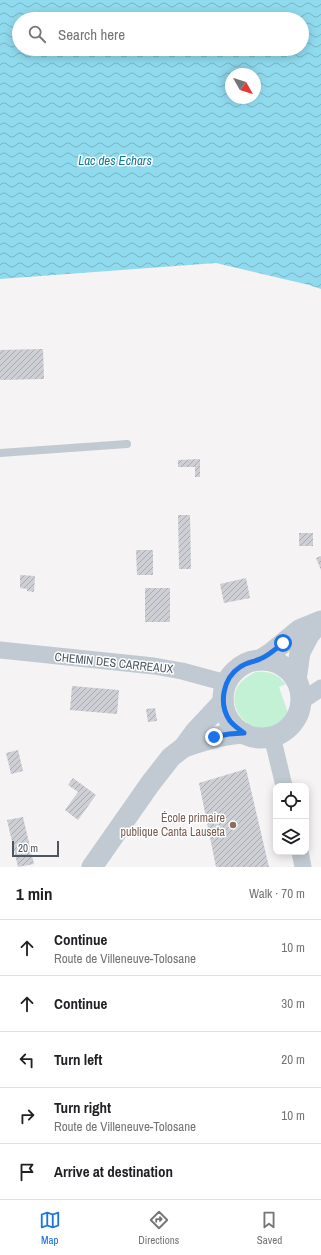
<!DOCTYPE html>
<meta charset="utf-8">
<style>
body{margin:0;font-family:"Archivo Narrow",sans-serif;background:#f6f6f6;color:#202124}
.controls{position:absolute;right:12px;bottom:12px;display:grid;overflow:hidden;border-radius:8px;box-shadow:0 2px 10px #0003}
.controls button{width:36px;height:36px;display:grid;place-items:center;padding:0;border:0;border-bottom:1px solid #e0e0e0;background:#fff;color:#202124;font:20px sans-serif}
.compass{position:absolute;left:225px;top:68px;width:36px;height:36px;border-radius:50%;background:#fff;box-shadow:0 2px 10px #0003;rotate:129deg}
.scale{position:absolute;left:12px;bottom:10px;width:47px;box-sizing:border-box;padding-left:4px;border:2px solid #4a5661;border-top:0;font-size:11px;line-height:14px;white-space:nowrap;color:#4a5661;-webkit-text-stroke:3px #fff;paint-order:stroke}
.stop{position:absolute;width:12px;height:12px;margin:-9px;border:3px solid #1a73e8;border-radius:50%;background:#fff}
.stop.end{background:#1a73e8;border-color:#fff;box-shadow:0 1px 4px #0008}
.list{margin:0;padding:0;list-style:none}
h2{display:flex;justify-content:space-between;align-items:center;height:52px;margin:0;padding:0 16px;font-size:17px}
h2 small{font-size:13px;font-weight:400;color:#757577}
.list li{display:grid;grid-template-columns:26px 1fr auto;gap:12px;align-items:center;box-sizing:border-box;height:56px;padding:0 16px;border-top:1px solid #e0e0e0}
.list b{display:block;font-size:15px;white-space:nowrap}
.list p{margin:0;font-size:13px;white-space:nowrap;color:#757577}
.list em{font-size:13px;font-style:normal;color:#757577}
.icon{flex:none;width:22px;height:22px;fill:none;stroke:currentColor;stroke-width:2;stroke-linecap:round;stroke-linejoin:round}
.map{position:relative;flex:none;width:321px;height:867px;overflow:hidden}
.search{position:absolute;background:#fff;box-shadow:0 2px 10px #0003;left:12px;right:12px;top:12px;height:44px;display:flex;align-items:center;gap:10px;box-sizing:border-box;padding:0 14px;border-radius:22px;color:#757577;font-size:15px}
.sheet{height:332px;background:#fff}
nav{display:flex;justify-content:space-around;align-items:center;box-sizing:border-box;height:56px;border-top:1px solid #e0e0e0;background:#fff;font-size:11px;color:#757577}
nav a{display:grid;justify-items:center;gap:2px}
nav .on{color:#1a73e8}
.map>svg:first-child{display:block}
.green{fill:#c3f1d5}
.water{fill:url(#water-waves);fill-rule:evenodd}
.building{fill:url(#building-hatch)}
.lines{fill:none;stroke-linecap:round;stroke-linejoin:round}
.service{stroke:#c1cad2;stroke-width:8}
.minor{stroke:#c1cad2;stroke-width:17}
.tertiary{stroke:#c1cad2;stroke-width:21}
.route{stroke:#1a73e8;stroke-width:5}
.education-dot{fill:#8d6e63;stroke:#fff;stroke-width:1.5}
.labels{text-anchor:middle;stroke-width:3;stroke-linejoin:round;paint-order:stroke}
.street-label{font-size:12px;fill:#4a5661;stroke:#fff}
.education-label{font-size:12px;fill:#785e54;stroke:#fff;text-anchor:end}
.water-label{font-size:13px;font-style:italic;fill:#0c7c9b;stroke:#fff}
</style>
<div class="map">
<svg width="321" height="867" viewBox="0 0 321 867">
<defs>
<pattern id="water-waves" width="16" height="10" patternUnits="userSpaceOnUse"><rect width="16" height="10" fill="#90daee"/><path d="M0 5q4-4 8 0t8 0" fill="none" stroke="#78b4c4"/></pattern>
<pattern id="building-hatch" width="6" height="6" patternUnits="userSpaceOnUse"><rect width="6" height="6" fill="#cdcfd5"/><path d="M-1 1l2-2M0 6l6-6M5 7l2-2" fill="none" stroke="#a8abb0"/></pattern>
</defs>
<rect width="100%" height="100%" fill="#f5f3f3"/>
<path class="green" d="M256,672C269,671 277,674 286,684L279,687L288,713C260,757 203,695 256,672Z"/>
<path class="water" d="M0,0H321V289L309,285L216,263L0,279ZM19,19H302V49H19ZM231,74H255V98H231Z"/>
<g class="building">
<polygon points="43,349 44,379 0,380 0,350"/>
<polygon points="200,459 200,477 195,477 195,467 178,467 178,460"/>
<polygon points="178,515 190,515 191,569 179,569"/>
<rect x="299" y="533" width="14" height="13"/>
<polygon points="136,550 153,550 153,575 137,575"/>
<polygon points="321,556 321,570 316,558"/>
<polygon points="20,575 35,576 34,592 27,591 27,589 20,588"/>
<polygon points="246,578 250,598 224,603 220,584"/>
<rect x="145" y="588" width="25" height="34"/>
<polygon points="72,686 119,690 117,714 70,710"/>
<polygon points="155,708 157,721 148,722 146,709"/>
<polygon points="18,750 23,771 11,774 6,753"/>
<polygon points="246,769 269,867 216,867 199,783"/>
<polygon points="73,778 96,795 78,820 65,810 78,792 68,785"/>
<polygon points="23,817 34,864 18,867 7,820"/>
</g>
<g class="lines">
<polyline class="service" points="0,453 127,444"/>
<g class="minor">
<polyline points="0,650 154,666 182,671 226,683"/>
<polyline points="300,702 321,688"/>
<polyline points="272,736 284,786"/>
<polyline points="300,852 303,867"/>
</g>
<g class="tertiary">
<polyline points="260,660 271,653 299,630 321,621"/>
<circle cx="262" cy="699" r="39"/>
<polyline points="296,680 300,652 309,635 319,623"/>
<path d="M184,747C204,740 223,734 244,733"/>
<polyline points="92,867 150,784 171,757 184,747 195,732 223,702"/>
</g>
</g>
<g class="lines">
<path class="route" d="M214,737L229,734L244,733C239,729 234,726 230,721C218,704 223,678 240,667C247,662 254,662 260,659C268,656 276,649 283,643"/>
</g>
<circle class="education-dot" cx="233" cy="825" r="4"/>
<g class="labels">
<g class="street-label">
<text transform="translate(114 663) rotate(6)" y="4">CHEMIN DES CARREAUX</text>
</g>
<g class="education-label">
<text x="225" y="822">École primaire<tspan x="225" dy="14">publique Canta Lauseta</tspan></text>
</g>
<g class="water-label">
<text x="115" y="165">Lac des Echars</text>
</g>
</g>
</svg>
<div class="controls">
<button><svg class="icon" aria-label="locate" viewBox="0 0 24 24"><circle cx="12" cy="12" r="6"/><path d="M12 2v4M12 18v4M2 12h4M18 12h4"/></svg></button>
<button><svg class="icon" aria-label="layers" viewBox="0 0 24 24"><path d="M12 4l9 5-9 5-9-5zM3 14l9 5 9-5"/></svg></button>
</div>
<svg class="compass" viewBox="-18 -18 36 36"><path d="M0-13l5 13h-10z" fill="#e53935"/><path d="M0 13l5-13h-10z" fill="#757577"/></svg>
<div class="scale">20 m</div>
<div class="stop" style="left:283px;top:643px"></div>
<div class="stop end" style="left:214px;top:737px"></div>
<div class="search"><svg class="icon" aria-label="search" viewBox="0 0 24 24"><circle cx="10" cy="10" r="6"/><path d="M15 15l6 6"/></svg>Search here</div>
</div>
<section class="sheet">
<h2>1 min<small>Walk · 70 m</small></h2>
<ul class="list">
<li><svg class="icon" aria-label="ahead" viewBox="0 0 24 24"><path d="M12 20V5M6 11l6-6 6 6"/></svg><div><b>Continue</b><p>Route de Villeneuve-Tolosane</p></div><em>10 m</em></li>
<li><svg class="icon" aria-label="ahead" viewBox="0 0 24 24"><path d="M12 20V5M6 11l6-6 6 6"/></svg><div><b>Continue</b></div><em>30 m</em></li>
<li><svg class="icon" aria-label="left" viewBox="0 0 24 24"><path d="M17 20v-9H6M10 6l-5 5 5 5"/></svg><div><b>Turn left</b></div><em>20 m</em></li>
<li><svg class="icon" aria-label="right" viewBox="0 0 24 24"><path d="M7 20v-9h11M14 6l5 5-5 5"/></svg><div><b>Turn right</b><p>Route de Villeneuve-Tolosane</p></div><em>10 m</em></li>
<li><svg class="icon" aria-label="arrive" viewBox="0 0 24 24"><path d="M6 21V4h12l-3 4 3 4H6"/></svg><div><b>Arrive at destination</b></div></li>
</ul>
</section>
<nav>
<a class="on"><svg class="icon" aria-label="map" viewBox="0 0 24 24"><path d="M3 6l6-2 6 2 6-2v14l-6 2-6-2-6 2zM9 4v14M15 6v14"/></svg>Map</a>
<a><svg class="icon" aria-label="directions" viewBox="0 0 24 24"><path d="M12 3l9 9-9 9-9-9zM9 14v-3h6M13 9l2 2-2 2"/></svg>Directions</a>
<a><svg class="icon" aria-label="saved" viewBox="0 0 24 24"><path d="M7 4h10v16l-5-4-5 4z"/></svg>Saved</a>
</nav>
